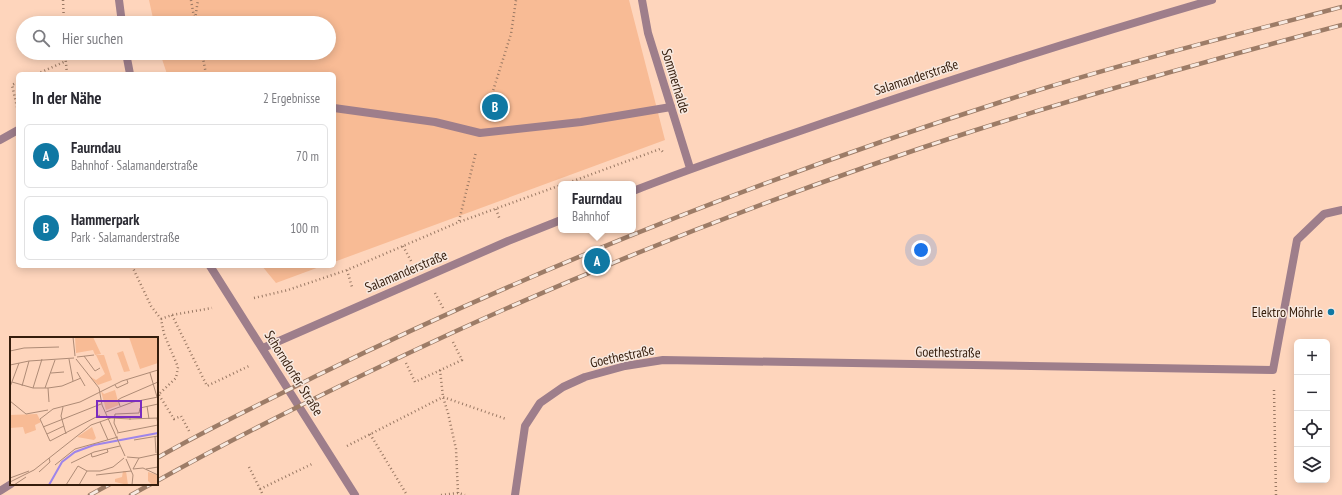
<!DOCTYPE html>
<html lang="de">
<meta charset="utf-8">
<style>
body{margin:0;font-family:"PT Sans Narrow",sans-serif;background:#f2f2f3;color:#2b2b33}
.controls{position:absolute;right:12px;bottom:12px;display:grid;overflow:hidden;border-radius:6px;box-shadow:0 2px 10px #0003}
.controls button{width:36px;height:36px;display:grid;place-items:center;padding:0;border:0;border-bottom:1px solid #e1e1e2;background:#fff;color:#2b2b33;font:20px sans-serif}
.you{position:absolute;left:921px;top:250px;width:14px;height:14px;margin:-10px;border:3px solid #fff;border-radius:50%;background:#1a73e8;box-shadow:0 0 0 6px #1a73e833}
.badge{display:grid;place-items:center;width:26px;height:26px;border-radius:50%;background:#1078a3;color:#fff;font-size:13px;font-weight:700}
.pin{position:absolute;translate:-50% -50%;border:2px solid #fff;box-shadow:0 1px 4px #0006}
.popup{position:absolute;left:558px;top:181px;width:78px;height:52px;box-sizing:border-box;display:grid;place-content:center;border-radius:6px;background:#fff;filter:drop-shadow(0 1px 3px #0005);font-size:13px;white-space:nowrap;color:#7c7c81}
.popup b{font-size:15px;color:#2b2b33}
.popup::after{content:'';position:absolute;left:50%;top:100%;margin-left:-8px;border:8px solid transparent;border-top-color:#fff}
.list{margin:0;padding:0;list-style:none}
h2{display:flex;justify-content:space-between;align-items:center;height:52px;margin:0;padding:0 16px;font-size:17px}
h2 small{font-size:13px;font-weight:400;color:#7c7c81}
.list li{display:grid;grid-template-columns:26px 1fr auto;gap:12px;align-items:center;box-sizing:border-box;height:64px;margin:0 8px 8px;padding:0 8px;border:1px solid #e1e1e2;border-radius:6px}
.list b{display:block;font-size:15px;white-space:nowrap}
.list p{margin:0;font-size:13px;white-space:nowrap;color:#7c7c81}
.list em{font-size:13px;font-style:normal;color:#7c7c81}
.icon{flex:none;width:22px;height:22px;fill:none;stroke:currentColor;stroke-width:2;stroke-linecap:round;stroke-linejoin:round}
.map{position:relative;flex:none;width:1342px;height:495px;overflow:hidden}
.search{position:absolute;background:#fff;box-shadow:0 2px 10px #0003;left:16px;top:16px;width:320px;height:44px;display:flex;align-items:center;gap:10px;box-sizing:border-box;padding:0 14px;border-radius:22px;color:#7c7c81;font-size:15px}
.panel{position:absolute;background:#fff;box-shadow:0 2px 10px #0003;left:16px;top:72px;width:320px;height:196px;border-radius:6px}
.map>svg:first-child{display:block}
.green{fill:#f8bb95}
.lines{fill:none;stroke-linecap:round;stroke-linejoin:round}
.path{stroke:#9a7964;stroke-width:2.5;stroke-dasharray:1 3;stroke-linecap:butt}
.service{stroke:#9e7e8b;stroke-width:8}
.minor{stroke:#9e7e8b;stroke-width:8}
.tertiary{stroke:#9e7e8b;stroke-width:8}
.rail-casing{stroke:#9d7c67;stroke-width:4.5}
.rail{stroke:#f7e9e0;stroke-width:3;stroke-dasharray:9;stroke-linecap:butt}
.poi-dot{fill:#1078a3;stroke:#f7e9e0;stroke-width:1.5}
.labels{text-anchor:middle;stroke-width:3;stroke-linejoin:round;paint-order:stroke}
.street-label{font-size:14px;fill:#351d0c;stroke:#f7e9e0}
.poi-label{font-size:14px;fill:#351d0c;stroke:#f7e9e0;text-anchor:end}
.inset-river{fill:none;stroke:#9e85ea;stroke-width:2}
.inset-road{fill:none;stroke:#ae8b76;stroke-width:1}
.view{fill:#7b2cbf;fill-opacity:0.15;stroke:#7b2cbf;stroke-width:2}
.inset-edge{fill:none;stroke:#351d0c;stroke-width:2}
</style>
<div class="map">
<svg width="1342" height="495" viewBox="0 0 1342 495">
<rect width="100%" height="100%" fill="#fed5bc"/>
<g class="green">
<polygon points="149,0 629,0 665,140 334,262 334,74 167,74 160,53 329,53 329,23 154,23"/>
<polygon points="262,266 322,266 276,283"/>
</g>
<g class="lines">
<g class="path">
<polyline points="63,0 64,23"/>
<polyline points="191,0 195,23"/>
<polyline points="195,19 198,0"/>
<polyline points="65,53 67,74"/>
<polyline points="202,53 206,74"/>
<polyline points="37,74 66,61"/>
<polyline points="18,111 12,85 18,82"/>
<polyline points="486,113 511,34 516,0"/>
<polyline points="565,184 660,149 663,152"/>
<polyline points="496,209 500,220"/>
<polyline points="459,221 476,152"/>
<polyline points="403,246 411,261"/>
<polyline points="132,266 151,306 161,319 164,334 178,367 176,378 157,396"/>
<polyline points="347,270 352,287"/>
<polyline points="435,293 443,308"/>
<polyline points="254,298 288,290 347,270 459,222 561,185"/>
<polyline points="172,315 207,386 249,366"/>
<polyline points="161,319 172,315 212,308"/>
<polyline points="406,363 415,382 462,360 453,342"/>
<polyline points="440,370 443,397 448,413 456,449 458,493"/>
<polyline points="1274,390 1276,495"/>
<polyline points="159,395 174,419 181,416 189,431"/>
<polyline points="370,434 407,495"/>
<polyline points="347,446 443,397 506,419"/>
<polyline points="249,467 263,495"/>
<polyline points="260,489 312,464"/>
<polyline points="441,495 458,493 465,495"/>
</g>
<polyline class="service" points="334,108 435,122 480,133 581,122 671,107"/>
<g class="minor">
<polyline points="642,0 648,33 690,168"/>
<polyline points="0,140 18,130"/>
<polyline points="0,491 11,484"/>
<polyline points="515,495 525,426 540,403 563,387 585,377 625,366 663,360 1273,370 1297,240 1324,214 1342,210"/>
</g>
<g class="tertiary">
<polyline points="119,0 122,23"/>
<polyline points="126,53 130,74"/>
<path d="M633,191C699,165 765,143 832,120C958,77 1084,37 1212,0"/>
<polyline points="210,266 355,495"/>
<polyline points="263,348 508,241 561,220"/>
</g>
<g class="rail-casing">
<g id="rail">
<path d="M157,458C209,428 263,403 316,376C540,266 772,175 1010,99C1119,64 1231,36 1342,7"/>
<path d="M157,481C254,427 354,378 454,332C623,255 796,188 973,131C1095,92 1218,58 1342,25"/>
<polyline points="90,495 110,484"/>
<polyline points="131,495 151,484"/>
</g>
</g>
<use href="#rail" class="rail"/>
</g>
<circle class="poi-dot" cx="1331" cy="312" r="4"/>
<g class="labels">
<g class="street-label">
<text transform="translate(916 77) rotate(-18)" y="5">Salamanderstraße</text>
<text transform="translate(676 81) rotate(73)" y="5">Sommerhalde</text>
<text transform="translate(406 271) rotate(-23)" y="5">Salamanderstraße</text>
<text transform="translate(948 352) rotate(1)" y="5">Goethestraße</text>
<text transform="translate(622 356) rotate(-12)" y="5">Goethestraße</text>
<text transform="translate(294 373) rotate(58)" y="5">Schorndorfer Straße</text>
</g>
<g class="poi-label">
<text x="1323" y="317">Elektro Möhrle</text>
</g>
</g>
<g transform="translate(10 337)">
<rect width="148" height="148" fill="#fed5bc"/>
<path d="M65,0H83L91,17L85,18L83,13L66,16ZM119,0H148V26L130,32ZM113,14L120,34L114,35L107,16ZM86,18H94L102,43L88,48L79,39L86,43L95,37ZM105,53L109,68L96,73L91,54L94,57ZM27,77L31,85L25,88L26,93L15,97L13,90L0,91V78ZM82,90L86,101L84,103L67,100ZM113,134H116L118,148L105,145V142L112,140ZM138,135L148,138V148H142L138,144Z" fill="#f8bb95"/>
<path class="inset-river" d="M39,148L52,125L65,115L84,108L148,96"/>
<path class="inset-road" d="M63,0L65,19M0,14L14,11L49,10M74,19L85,34L90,31M67,20L84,18M59,22L63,44M66,22L89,51L92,68L115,119M0,28L19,24L64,21M67,35L75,49M41,36L54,35M140,36L147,60M2,45L23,51H38L52,49L71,41M105,48L107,51L118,46L117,43M12,49L19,24M0,50L9,26M23,51L32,22M35,51L45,23M38,51L39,65M0,64L16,77L38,73M110,69L108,63L111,61L148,45M137,69L139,82M53,70L51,79L56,97M96,75L123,65L148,60M90,78L40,104L30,82L43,72L70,65L112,44L148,33M119,82L148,81M90,85L98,103M33,90L91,67M108,95L104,86L105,77L129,76L130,71L148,67M107,96L148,88L147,81M37,97L54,89M145,99L146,116M124,103L148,99M81,116L82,120L86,119L98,115L97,112M117,120L129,121L148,117M116,122L123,138L122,148M61,126L84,115L110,109M45,128L65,112L108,100M68,129L77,134H90L103,130L114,121M123,132L133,131L148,138M123,132L129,121M136,132L148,130M29,135L40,125L39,121M86,138L121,134M0,141L19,134M0,145L24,133L81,88L101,81L121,82M4,148L16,140M56,148L68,129M69,148L77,134"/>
<path class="view" d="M87,64H131V80H87Z"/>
<rect width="148" height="148" class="inset-edge"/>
</g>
</svg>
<div class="controls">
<button>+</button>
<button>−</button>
<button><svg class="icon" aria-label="locate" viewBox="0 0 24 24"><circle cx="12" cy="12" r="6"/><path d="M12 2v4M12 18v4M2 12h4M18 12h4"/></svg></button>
<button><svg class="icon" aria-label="layers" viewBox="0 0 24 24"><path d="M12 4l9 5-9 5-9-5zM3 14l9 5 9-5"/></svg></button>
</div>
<div class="you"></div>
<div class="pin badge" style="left:597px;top:261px">A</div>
<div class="popup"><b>Faurndau</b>Bahnhof</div>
<div class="pin badge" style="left:495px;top:107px">B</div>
<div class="search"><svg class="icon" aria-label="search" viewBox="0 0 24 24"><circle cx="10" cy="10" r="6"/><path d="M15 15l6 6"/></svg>Hier suchen</div>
<section class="panel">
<h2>In der Nähe<small>2 Ergebnisse</small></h2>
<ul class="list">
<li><span class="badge">A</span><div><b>Faurndau</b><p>Bahnhof · Salamanderstraße</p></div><em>70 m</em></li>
<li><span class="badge">B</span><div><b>Hammerpark</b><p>Park · Salamanderstraße</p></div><em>100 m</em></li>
</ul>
</section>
</div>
